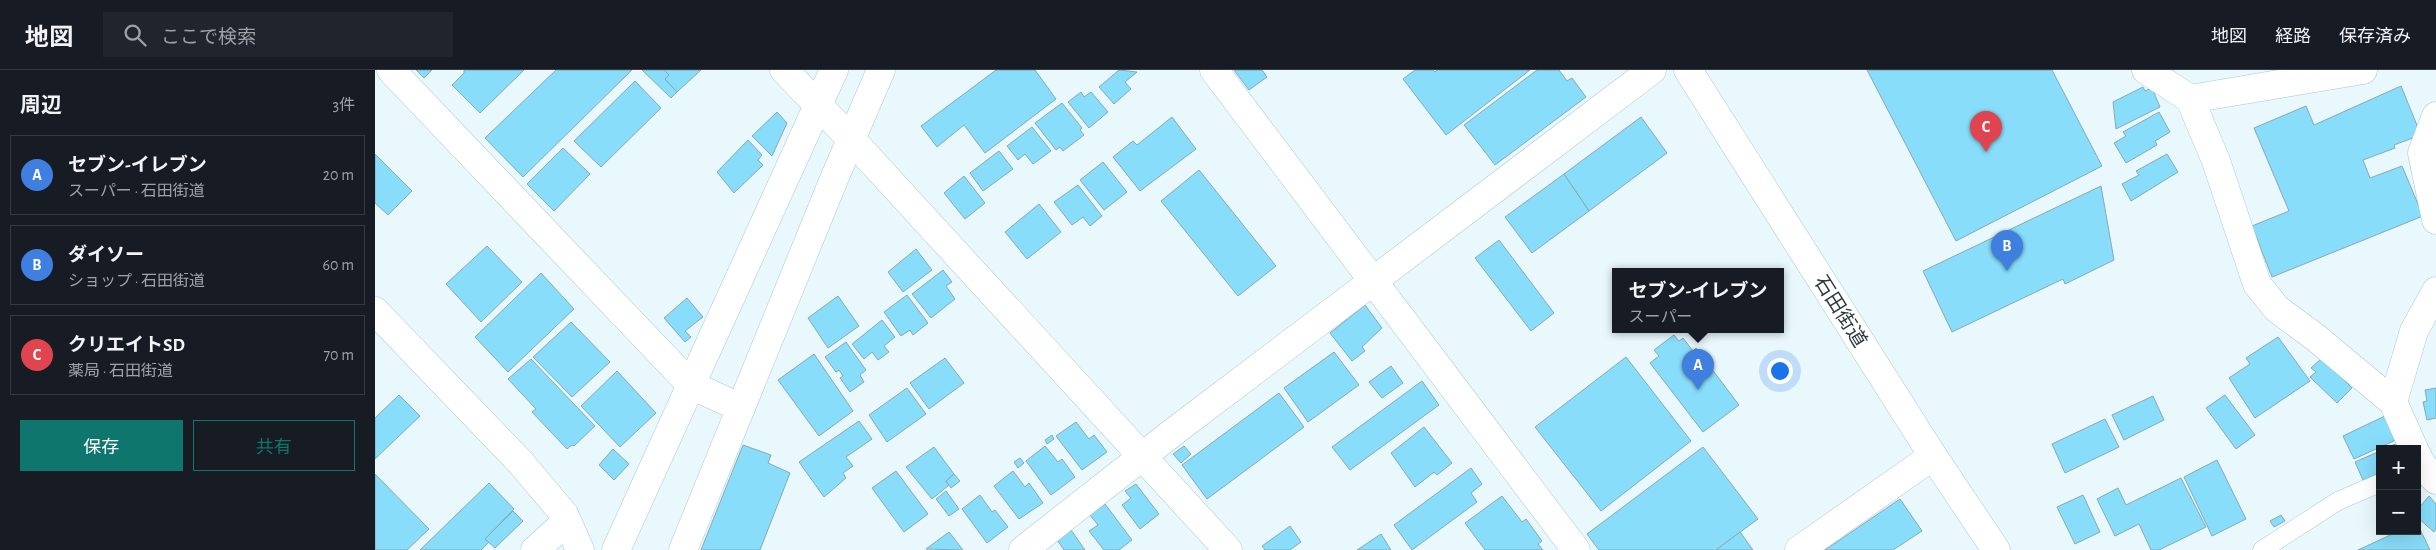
<!DOCTYPE html>
<html lang="ja">
<meta charset="utf-8">
<style>
body{margin:0;font-family:"Alegreya Sans","Noto Sans JP",sans-serif;background:#20242c;color:#f1f3f6}
.controls{position:absolute;right:15px;bottom:15px;display:grid;overflow:hidden;border-radius:0px;box-shadow:0 5px 20px #0002}
.controls button{width:45px;height:45px;display:grid;place-items:center;padding:0;border:0;border-bottom:1px solid #363941;background:#171b24;color:#f1f3f6;font:25px sans-serif}
.you{position:absolute;left:1404px;top:300px;width:18px;height:18px;margin:-12px;border:4px solid #fff;border-radius:50%;background:#1a73e8;box-shadow:0 0 0 8px #1a73e833}
.badge{display:grid;place-items:center;width:32px;height:32px;border-radius:50%;background:#0f766e;color:#fff;font-size:16px;font-weight:700}
.pin{position:absolute;translate:-50% -41px;filter:drop-shadow(0 1px 2px #0008)}
.pin::after{content:'';position:absolute;top:26px;width:18px;height:15px;background:inherit;clip-path:polygon(0 0,100% 0,50% 100%)}
.popup{position:absolute;left:1237px;top:198px;width:172px;height:65px;box-sizing:border-box;display:grid;place-content:center;border-radius:0px;background:#171b24;filter:drop-shadow(0 1px 4px #0005);font-size:16px;white-space:nowrap;color:#9ea1a6}
.popup b{font-size:19px;color:#f1f3f6}
.popup::after{content:'';position:absolute;left:50%;top:100%;margin-left:-10px;border:10px solid transparent;border-top-color:#171b24}
.list{margin:0;padding:0;list-style:none}
h2{display:flex;justify-content:space-between;align-items:center;height:65px;margin:0;padding:0 20px;font-size:21px}
h2 small{font-size:16px;font-weight:400;color:#9ea1a6}
.list li{display:grid;grid-template-columns:32px 1fr auto;gap:15px;align-items:center;box-sizing:border-box;height:80px;margin:0 10px 10px;padding:0 10px;border:1px solid #363941;border-radius:0px}
.list b{display:block;font-size:19px;white-space:nowrap}
.list p{margin:0;font-size:16px;white-space:nowrap;color:#9ea1a6}
.list em{font-size:16px;font-style:normal;color:#9ea1a6}
.actions{display:flex;gap:10px;padding:15px 20px}
.actions a{flex:1;padding:11px 0;border:1px solid #0f766e;border-radius:0px;text-align:center;font-size:18px;color:#0f766e}
.actions .main{background:#0f766e;color:#fff}
.icon{flex:none;width:28px;height:28px;fill:none;stroke:currentColor;stroke-width:2;stroke-linecap:round;stroke-linejoin:round}
.map{position:relative;flex:none;width:2061px;height:480px;overflow:hidden}
header{display:flex;align-items:center;gap:30px;box-sizing:border-box;height:70px;padding:0 25px;background:#171b24;border-bottom:1px solid #363941}
header strong{font-size:24px}
nav{display:flex;gap:28px;margin-inline-start:auto;font-size:18px}
.search{width:350px;height:45px;background:#20242c;display:flex;align-items:center;gap:12px;box-sizing:border-box;padding:0 18px;border-radius:0px;color:#9ea1a6;font-size:19px}
main{display:flex}
aside{flex:1;background:#171b24}
.map>svg:first-child{display:block}
.building{fill:#87ddfa;stroke:#87a9b5}
.lines{fill:none;stroke-linecap:round;stroke-linejoin:round}
.lane-casing{stroke:#a6c9d6;stroke-width:19}
.street-casing{stroke:#a6c9d6;stroke-width:29}
.secondary-casing{stroke:#a6c9d6;stroke-width:29}
.lane{stroke:#fff;stroke-width:18}
.street{stroke:#fff;stroke-width:28}
.secondary{stroke:#fff;stroke-width:28}
.labels{text-anchor:middle;stroke-width:4;stroke-linejoin:round;paint-order:stroke}
.street-label{font-size:20px;fill:#2e3c41;stroke:#fff}
</style>
<header>
<strong>地図</strong>
<div class="search"><svg class="icon" aria-label="search" viewBox="0 0 24 24"><circle cx="10" cy="10" r="6"/><path d="M15 15l6 6"/></svg>ここで検索</div>
<nav><a>地図</a><a>経路</a><a>保存済み</a></nav>
</header>
<main>
<aside>
<h2>周辺<small>3件</small></h2>
<ul class="list">
<li><span class="badge" style="background:#3f7fe0">A</span><div><b>セブン-イレブン</b><p>スーパー · 石田街道</p></div><em>20 m</em></li>
<li><span class="badge" style="background:#3f7fe0">B</span><div><b>ダイソー</b><p>ショップ · 石田街道</p></div><em>60 m</em></li>
<li><span class="badge" style="background:#e0444e">C</span><div><b>クリエイトSD</b><p>薬局 · 石田街道</p></div><em>70 m</em></li>
</ul>
<div class="actions"><a class="main">保存</a><a>共有</a></div>
</aside>
<div class="map">
<svg width="2061" height="480" viewBox="0 0 2061 480">
<rect width="100%" height="100%" fill="#e9f8fd"/>
<g class="building">
<polygon points="41,0 57,0 49,8"/>
<polygon points="89,0 149,0 105,43 77,15 89,3"/>
<polygon points="181,0 257,0 148,107 110,68"/>
<polygon points="267,0 289,0 294,5 290,9 302,22 296,28"/>
<polygon points="289,0 326,0 302,22 290,9 294,5"/>
<polygon points="621,0 660,0 681,29 610,83 589,55 562,77 546,56"/>
<polygon points="744,0 762,2 750,12 756,19 739,34 724,17"/>
<polygon points="859,0 887,0 892,7 874,20"/>
<polygon points="1040,0 1058,0 1060,2 1062,0 1155,0 1071,65 1028,9"/>
<polygon points="1162,0 1184,0 1192,11 1197,8 1211,27 1120,95 1089,55"/>
<polygon points="1492,0 1677,0 1727,96 1581,171"/>
<polygon points="260,11 286,38 226,97 199,71"/>
<polygon points="2026,16 2046,65 2019,75 2020,78 1988,90 1995,108 2027,96 2048,146 1897,207 1877,156 1914,141 1879,58 1931,36 1939,55"/>
<polygon points="1768,17 1770,21 1777,18 1785,37 1741,59 1738,32"/>
<polygon points="706,22 709,27 716,22 733,42 714,58 693,32"/>
<polygon points="687,33 707,58 705,60 709,65 688,81 685,77 681,80 660,53"/>
<polygon points="402,42 412,53 397,86 377,66"/>
<polygon points="1784,42 1795,62 1780,71 1782,75 1751,93 1739,73 1751,66 1748,62"/>
<polygon points="797,47 821,79 765,121 738,87 758,71 762,75"/>
<polygon points="1266,47 1292,83 1214,141 1189,104"/>
<polygon points="657,57 676,81 658,94 650,84 643,90 632,76"/>
<polygon points="373,70 387,85 383,90 388,95 359,123 342,102"/>
<polygon points="188,78 215,104 179,141 152,114"/>
<polygon points="624,81 638,99 608,121 595,103"/>
<polygon points="0,84 37,121 13,145 0,133"/>
<polygon points="1792,84 1803,102 1756,131 1747,114 1764,105 1761,101"/>
<polygon points="728,92 752,122 729,140 705,110"/>
<polygon points="824,100 901,196 863,226 786,131"/>
<polygon points="1189,104 1214,141 1157,183 1130,147"/>
<polygon points="589,106 610,133 590,149 569,123"/>
<polygon points="703,115 727,146 715,156 708,147 697,155 679,132"/>
<polygon points="1726,116 1739,190 1690,214 1688,209 1577,262 1548,201"/>
<polygon points="664,134 686,162 652,189 630,162"/>
<polygon points="1124,170 1179,243 1156,261 1100,188"/>
<polygon points="112,176 147,212 106,252 71,214"/>
<polygon points="541,179 557,200 528,222 513,202"/>
<polygon points="568,200 577,212 571,216 580,229 556,248 537,224"/>
<polygon points="166,203 199,239 133,302 100,267"/>
<polygon points="532,225 553,253 538,265 535,260 526,266 509,242"/>
<polygon points="463,226 484,256 453,278 433,248"/>
<polygon points="312,228 328,247 310,261 316,267 310,272 289,248"/>
<polygon points="990,235 1007,258 987,277 990,281 977,291 955,263"/>
<polygon points="507,250 520,267 509,276 514,282 503,290 497,282 489,289 477,274"/>
<polygon points="196,252 235,292 197,327 158,287"/>
<polygon points="1299,265 1304,271 1308,268 1318,281 1321,278 1364,335 1328,362 1275,293 1284,286 1279,280"/>
<polygon points="1903,267 1935,311 1880,348 1854,308 1875,294 1871,288"/>
<polygon points="471,272 491,300 485,305 489,312 475,322 465,308 468,306 464,300 461,302 450,287"/>
<polygon points="959,282 984,315 933,352 909,318"/>
<polygon points="439,284 478,341 444,366 403,310"/>
<polygon points="1251,287 1316,371 1226,441 1160,357"/>
<polygon points="570,288 589,313 554,339 535,313"/>
<polygon points="1947,288 1977,318 1962,333 1935,307 1941,302 1936,298"/>
<polygon points="156,289 220,356 199,376 197,375 192,379 157,342 161,339 133,309"/>
<polygon points="1016,296 1028,313 1007,328 994,312"/>
<polygon points="242,301 281,343 245,377 206,336"/>
<polygon points="1047,311 1064,335 975,400 957,377"/>
<polygon points="532,318 551,344 512,372 494,345"/>
<polygon points="2061,318 2061,348 2052,350 2048,332 2052,331 2050,320"/>
<polygon points="904,323 929,357 832,429 807,395"/>
<polygon points="24,325 45,346 0,389 0,348"/>
<polygon points="1850,325 1880,365 1861,379 1831,338"/>
<polygon points="1778,326 1789,350 1749,370 1737,345"/>
<polygon points="2012,345 2023,369 1979,389 1968,366"/>
<polygon points="1730,349 1744,377 1690,403 1677,374"/>
<polygon points="484,351 497,369 471,387 478,396 468,403 471,408 449,427 424,392"/>
<polygon points="701,352 714,369 719,365 732,382 707,400 681,366"/>
<polygon points="1049,357 1077,393 1062,405 1059,402 1040,417 1016,383"/>
<polygon points="677,365 679,369 672,374 670,370"/>
<polygon points="2020,374 2022,379 2010,379"/>
<polygon points="368,375 396,385 393,393 415,403 385,480 326,480"/>
<polygon points="670,376 683,392 687,389 700,407 676,425 651,391"/>
<polygon points="809,376 816,384 806,393 798,384"/>
<polygon points="559,377 579,404 571,411 574,415 557,429 531,397"/>
<polygon points="1328,377 1383,449 1341,480 1224,480 1212,464"/>
<polygon points="238,379 254,394 239,410 224,395"/>
<polygon points="2005,381 2005,403 1988,410 1980,392"/>
<polygon points="645,388 649,393 643,398 639,392"/>
<polygon points="1842,390 1871,449 1837,466 1809,407"/>
<polygon points="1096,398 1107,414 1096,423 1102,432 1037,480 1019,455"/>
<polygon points="521,401 553,444 529,462 497,418"/>
<polygon points="638,401 650,417 654,413 668,433 644,449 619,416"/>
<polygon points="0,404 54,459 32,480 0,480"/>
<polygon points="579,404 585,411 576,418 571,411"/>
<polygon points="1806,408 1831,457 1784,480 1776,480 1764,454 1740,466 1722,429 1743,418 1751,435"/>
<polygon points="114,413 139,439 110,469 114,472 106,480 45,480"/>
<polygon points="761,414 784,444 765,459 747,435 756,428 750,421"/>
<polygon points="571,421 584,439 574,446 561,429"/>
<polygon points="605,425 617,442 620,440 633,457 612,473 587,439"/>
<polygon points="1708,425 1725,462 1700,474 1682,437"/>
<polygon points="1127,426 1147,452 1151,449 1167,471 1163,474 1168,480 1110,480 1090,453"/>
<polygon points="2054,426 2061,434 2061,459 2059,462 2042,447 2042,440"/>
<polygon points="1525,429 1547,461 1518,480 1450,480"/>
<polygon points="730,434 757,470 744,480 729,480 714,461 723,455 715,445"/>
<polygon points="138,441 148,451 120,478 110,469"/>
<polygon points="1906,445 1910,451 1899,457 1895,451"/>
<polygon points="2042,453 2055,480 1983,480 2024,461 2042,461"/>
<polygon points="915,456 926,472 915,480 890,480 887,476"/>
<polygon points="696,460 710,480 689,480 682,470"/>
<polygon points="574,462 588,480 551,479"/>
<polygon points="1365,462 1378,480 1341,480"/>
<polygon points="1006,464 1016,480 982,480"/>
</g>
<g class="lines">
<g class="lane-casing">
<polyline id="lane" points="1887,480 1963,431 2005,413"/>
</g>
<g class="street-casing">
<g id="street">
<polyline points="16,0 316,315 366,338"/>
<polyline points="409,0 477,70 853,480"/>
<polyline points="839,0 1201,480"/>
<polyline points="1771,0 1815,29 1988,0"/>
<polyline points="1815,29 1841,91 1882,214 1902,239 1940,267 2018,332 2039,379"/>
<polyline points="2061,46 2047,83 2061,150"/>
<polyline points="2018,332 2039,261 2061,221"/>
<polyline points="2042,385 2047,395 2061,410"/>
<polyline points="160,480 192,451"/>
<polyline points="241,480 459,0"/>
<polyline points="308,480 459,109 506,0"/>
<polyline points="648,480 797,363 1277,0"/>
<polyline points="1424,480 1558,386"/>
</g>
</g>
<g class="secondary-casing">
<g id="secondary">
<polyline points="1313,0 1558,386 1621,480"/>
<polyline points="0,241 146,393 189,444 205,480"/>
</g>
</g>
<use href="#lane" class="lane"/>
<use href="#street" class="street"/>
<use href="#secondary" class="secondary"/>
</g>
<g class="labels">
<g class="street-label">
<text transform="translate(1466 241) rotate(58)" y="7">石田街道</text>
</g>
</g>
</svg>
<div class="controls">
<button>+</button>
<button>−</button>
</div>
<div class="you"></div>
<div class="pin badge" style="left:1323px;top:320px;background:#3f7fe0">A</div>
<div class="popup"><b>セブン-イレブン</b>スーパー</div>
<div class="pin badge" style="left:1632px;top:201px;background:#3f7fe0">B</div>
<div class="pin badge" style="left:1611px;top:82px;background:#e0444e">C</div>
</div>
</main>
